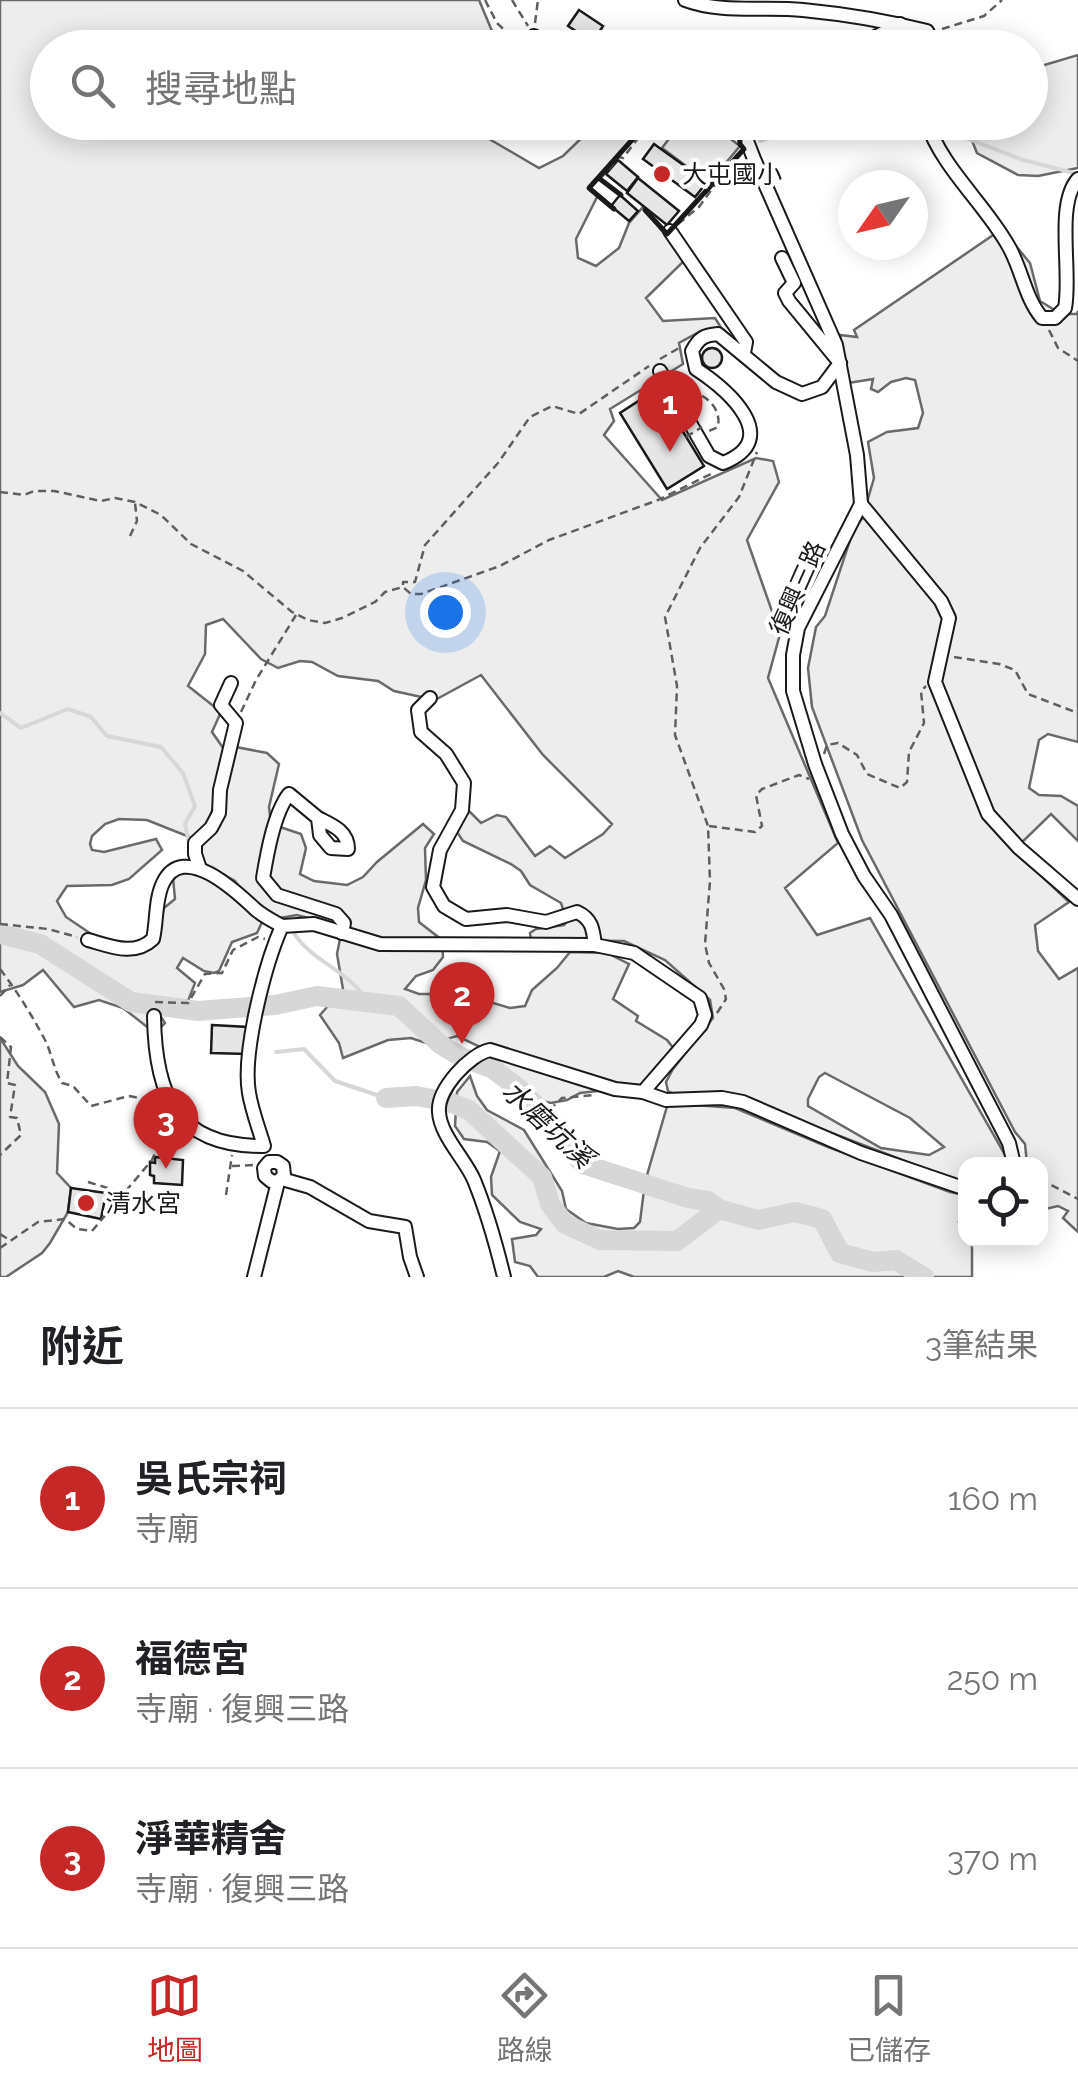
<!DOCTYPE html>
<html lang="zh-TW">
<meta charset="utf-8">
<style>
body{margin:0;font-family:Raleway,"Noto Sans TC",sans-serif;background:#f6f6f6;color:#202124}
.controls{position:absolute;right:30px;bottom:30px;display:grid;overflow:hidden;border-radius:20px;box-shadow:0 5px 25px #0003}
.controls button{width:90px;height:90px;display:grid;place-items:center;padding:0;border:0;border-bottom:2px solid #e0e0e0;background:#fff;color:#202124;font:50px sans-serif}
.compass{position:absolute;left:838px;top:170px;width:90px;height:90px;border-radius:50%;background:#fff;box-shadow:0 5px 25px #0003;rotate:236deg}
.you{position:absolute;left:445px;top:612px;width:35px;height:35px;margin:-25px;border:8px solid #fff;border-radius:50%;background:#1a73e8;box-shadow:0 0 0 15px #1a73e833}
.badge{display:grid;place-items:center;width:65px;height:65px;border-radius:50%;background:#c62828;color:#fff;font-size:32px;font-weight:700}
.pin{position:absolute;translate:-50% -82px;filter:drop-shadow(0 2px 5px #0008)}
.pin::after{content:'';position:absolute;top:52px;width:35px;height:30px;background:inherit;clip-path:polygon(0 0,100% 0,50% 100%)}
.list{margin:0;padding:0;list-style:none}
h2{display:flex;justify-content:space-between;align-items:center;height:130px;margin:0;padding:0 40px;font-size:42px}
h2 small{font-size:32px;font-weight:400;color:#757577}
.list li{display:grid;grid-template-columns:65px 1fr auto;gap:30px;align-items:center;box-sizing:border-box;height:180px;padding:0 40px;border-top:2px solid #e0e0e0}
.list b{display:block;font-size:38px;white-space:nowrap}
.list p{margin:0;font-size:32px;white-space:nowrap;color:#757577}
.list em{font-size:32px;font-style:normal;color:#757577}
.icon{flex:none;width:55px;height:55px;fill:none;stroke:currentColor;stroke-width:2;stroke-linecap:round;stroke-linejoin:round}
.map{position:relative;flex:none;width:1078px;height:1277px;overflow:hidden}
.search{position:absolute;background:#fff;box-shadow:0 5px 25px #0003;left:30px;right:30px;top:30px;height:110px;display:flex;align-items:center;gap:25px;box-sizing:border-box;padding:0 35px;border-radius:55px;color:#757577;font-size:38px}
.sheet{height:670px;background:#fff}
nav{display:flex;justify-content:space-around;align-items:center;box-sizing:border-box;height:140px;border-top:2px solid #e0e0e0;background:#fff;font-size:28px;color:#757577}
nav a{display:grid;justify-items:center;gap:5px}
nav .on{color:#c62828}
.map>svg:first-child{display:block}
.built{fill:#ededed;stroke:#6a6a6a;stroke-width:2.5;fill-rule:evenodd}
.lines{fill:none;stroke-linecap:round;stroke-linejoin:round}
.stream{stroke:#d7d7d7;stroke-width:4}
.river{stroke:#d7d7d7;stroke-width:20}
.building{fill:#e6e6e6;stroke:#1a1a1a;stroke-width:2.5}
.minor-casing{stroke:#1a1a1a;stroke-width:16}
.path{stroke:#5f5f5f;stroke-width:2.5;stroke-dasharray:8 5;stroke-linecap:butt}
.minor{stroke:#fff;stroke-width:12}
.path-bridge{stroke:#5f5f5f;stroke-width:2.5;stroke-dasharray:8 5;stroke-linecap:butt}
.wall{stroke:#1a1a1a;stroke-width:5}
.poi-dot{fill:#c62828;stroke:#fff;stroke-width:4}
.labels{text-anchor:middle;stroke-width:8;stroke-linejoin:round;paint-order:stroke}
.poi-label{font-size:25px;fill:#1a1a1a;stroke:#fff;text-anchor:start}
.street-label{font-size:25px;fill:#1a1a1a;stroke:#fff}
.water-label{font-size:28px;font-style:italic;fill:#1a1a1a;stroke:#fff}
</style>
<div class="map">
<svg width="1078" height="1277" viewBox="0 0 1078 1277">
<rect width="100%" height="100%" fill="#fff"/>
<g class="built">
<path d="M0,0H479L492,31L476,47L48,48V122L479,123V133L539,168L563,156L594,126L631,123L640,131L589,188L598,195L576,239L578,258L596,266L619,248L629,223L643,207L685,260L646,298L663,321L715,318L722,329L701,331L679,343L683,364L610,409L614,421L604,435L662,500L756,458L773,461L779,482L747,540L780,634L768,678L838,843L785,888L817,935L870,918L1005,1155L1006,1164H966L965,1184L777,1112L676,1095L668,1091L666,1082L673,1069L713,1018L710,1000L665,960L624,941L531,940L530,933L536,929L564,925L567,921L561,903L530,885L521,871L511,864L463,841L457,832L467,809L481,823L497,815L506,817L535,856L550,846L565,858L603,834L612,824L543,755L481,675L435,700L394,691L378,681L338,676L312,662L300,661L278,668L261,659L223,619L206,625L205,654L188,686L221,712L212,732L226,752L215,810L209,823L192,838L147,820L119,819L105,824L92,836L90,844L92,850L104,852L156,839L162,850L129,879L112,885L67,886L57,901L66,917L121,954L156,942L164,908L175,899L173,878L178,873L199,872L263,920L257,933L232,942L219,971L214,973L204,971L183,958L177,968L195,983L188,1001L154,997L150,1000L165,1023L159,1029L151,1030L123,1008L99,1000L74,1007L43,970L23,985L0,992ZM825,1073L910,1118L944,1147L929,1155L881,1148L808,1106V1099L819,1077Z"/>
<polygon points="1078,55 1078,168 1038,176 1018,175 977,153 965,123 1030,122 1031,69"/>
<polygon points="689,123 709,123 740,146 709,183 662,148 678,127 683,130"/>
<polygon points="1002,229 1030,263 1040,301 1061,314 1077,314 1078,311 1078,742 1048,734 1039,740 1029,788 1039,795 1061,796 1078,806 1078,841 1051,814 1014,850 1069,902 1035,925 1038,951 1059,979 1078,968 1078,1232 1063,1218 1068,1211 1058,1206 1041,1210 1040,1164 1027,1164 1025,1144 1015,1132 862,840 812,707 808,668 816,627 825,616 855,525 862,519 874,478 868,442 887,432 918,428 923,413 915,380 906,378 891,382 878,392 871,389 873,379 848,383 840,335 857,337 854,330"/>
<polygon points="236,747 267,753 279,764 269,807 271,824 301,834 306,848 300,874 314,881 347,885 363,877 377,862 423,824 434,834 425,848 426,880 418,908 419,922 442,940 443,957 433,970 416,976 405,989 419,994 450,994 480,999 510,1008 525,1006 532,990 557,968 570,952 607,953 629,964 613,999 638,1016 636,1021 667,1040 674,1049 642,1086 580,1093 567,1100 551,1103 512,1095 495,1079 482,1059 487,1050 457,1036 429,1044 411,1038 388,1040 343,1058 339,1043 320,1015 343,989 337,954 340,939 329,925 312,919 297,915 274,919 249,899 235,881 203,863 200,855 200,843"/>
<polygon points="0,1038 18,1066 45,1092 59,1124 57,1173 71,1188 68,1212 50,1243 42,1253 6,1277 0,1277"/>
<polygon points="470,1076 477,1096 487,1110 524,1130 562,1191 566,1209 586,1223 618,1229 634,1228 640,1222 645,1182 668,1103 735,1108 828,1147 950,1192 965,1195 965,1220 959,1222 966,1240 972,1240 972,1277 634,1277 618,1271 604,1277 538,1277 530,1266 515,1262 512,1239 536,1235 541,1229 520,1222 492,1195 491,1177 500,1151 487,1142 464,1139 455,1126 457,1092"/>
</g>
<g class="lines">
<g class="stream">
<polyline points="875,122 925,131"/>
<polyline points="934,133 966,138 1020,159 1078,174"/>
<polyline points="760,141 810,122"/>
<polyline points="0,713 21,728 68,709 91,717 107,736 161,747 183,773 195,806 185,824 189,843"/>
<polyline points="225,876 241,888"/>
<path d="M294,933C312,962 350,971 367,1001"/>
<polyline points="276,1052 304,1049 335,1081 386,1098"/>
</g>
<g class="river">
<polyline points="0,934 40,944 131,1002 198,1011 275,1005 317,996 399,1006 440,1044 461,1057 493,1069 518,1088 558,1127 573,1153 583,1164 688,1198 708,1201 719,1209 758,1220 795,1212 822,1219 840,1253 873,1262 896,1260 924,1277"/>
<polyline points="386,1098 416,1096 449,1102 469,1110 542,1177 550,1204 565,1224 600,1240 677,1241 719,1209"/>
</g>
</g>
<g class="building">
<polygon points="579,10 603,26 593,42 568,26"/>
<polygon points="654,144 707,182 695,197 643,159"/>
<polygon points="618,160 638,177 627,191 606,174"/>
<polygon points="638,178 679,211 667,225 627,193"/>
<polygon points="620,195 638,211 629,221 611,206"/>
<circle cx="712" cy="358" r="10"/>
<polygon points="657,389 704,466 667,489 620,413"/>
<polygon points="212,1025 248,1027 247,1054 211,1053"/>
<polygon points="155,1157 183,1160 182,1185 154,1183 154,1176 150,1175 150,1162 155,1163"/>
<polygon points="71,1188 106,1193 101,1219 68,1212"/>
</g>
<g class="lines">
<g class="minor-casing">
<g id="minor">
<path d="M685,0C722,14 764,6 803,10C844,14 887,21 927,31L935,48"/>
<polyline points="524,48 534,36 545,48"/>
<polyline points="854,48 900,24"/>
<polyline points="748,122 747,141 754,159 836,345 857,455 861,504 798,628 793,655 793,691 815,764 842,834 864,876 891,915 1009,1143 1014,1164"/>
<path d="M927,122C941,167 986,205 1009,247C1022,270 1025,298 1042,318H1055L1065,308C1072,273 1055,204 1078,179"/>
<polyline points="670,231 746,342 744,353"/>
<path d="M660,371L709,456L723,463C784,439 728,390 696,369L692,351C699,338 704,335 718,334L776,382L802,394L822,387L840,363L789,301L785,293L794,283L782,258"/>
<polyline points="861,504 941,601 949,618 935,682 988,814 1019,848 1078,899"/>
<path d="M430,698L418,710L421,732L446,754L464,783L462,810L440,850L433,887L444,906L466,919L507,915L546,922L577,912C592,919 593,929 595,945"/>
<path d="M318,818C332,825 348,831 348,849L331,848L320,835L318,818L289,794C274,813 267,854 263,878L277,895L336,914L344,923L342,933"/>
<polyline points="200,869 195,854 195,843 211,828 219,813 220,790 236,723 221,705 231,683"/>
<path d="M88,940C110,946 134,957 153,939C157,922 155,899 163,883C183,841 236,891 255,909C263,916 273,921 282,926"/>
<path d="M154,1016C155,1095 176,1147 264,1146C259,1129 252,1111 249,1093C242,1053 265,964 282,926L314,924L380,944L595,945L634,953L700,998L705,1015L701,1025L643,1092"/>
<polyline points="282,1179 310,1187 369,1221 405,1227 410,1257 417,1277"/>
<polyline points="254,1277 278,1182 271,1181 265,1176 264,1168 269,1162 277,1162 283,1166 284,1175 278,1182"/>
<path d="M504,1277C496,1244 487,1212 474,1180C465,1159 440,1135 439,1112C437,1089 470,1054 490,1050L615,1089L643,1092L666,1100L722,1098L743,1102L861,1153L966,1189"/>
</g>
</g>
<g class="path">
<polyline points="485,0 497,23 514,39"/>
<polyline points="512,0 528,26"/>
<polyline points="535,23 538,0"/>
<polyline points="942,29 984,16 1002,0"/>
<polyline points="600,179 619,157 623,158 642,133 646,133 645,122"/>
<polyline points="678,224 699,207 737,154"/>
<polyline points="1049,330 1058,348 1078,361"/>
<polyline points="660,359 679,348"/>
<path d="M691,399L698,394C711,399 721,412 718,427L709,431"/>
<polyline points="0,492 24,495 34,491 54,491 101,501 115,498 135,502 161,515 191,544 243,571 292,612 308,620 325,623 342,618 375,602 385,592 403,587 411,594 421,594 500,566 549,540 658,500 713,473"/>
<polyline points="130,536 137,521 135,503"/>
<polyline points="403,585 403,582 415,582 425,545 498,463 530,417 552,406 579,414 649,366"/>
<polyline points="954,657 999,664 1015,670 1028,694 1078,713"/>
<polyline points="241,712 256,680 296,615"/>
<polyline points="824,754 827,745 838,743 857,755 867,774 900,788 907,782 909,752 924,723 921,691 926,686"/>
<polyline points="709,826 755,832 762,826 756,795 762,789 799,775 809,779"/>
<polyline points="0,924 48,929 77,937"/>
<path d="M0,969C17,991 31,1014 44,1038C52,1053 53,1068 62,1083L73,1086L91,1106L129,1096L157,1101"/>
<polyline points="0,996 10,985"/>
<polyline points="155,1002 188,1003 205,974 222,973 233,950 258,937 265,939"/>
<polyline points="717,1013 726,999 724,989 709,963 705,944 710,881 708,826 675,735 677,686 665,617 700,548 739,497 757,452"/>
<polyline points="0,1037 11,1047 7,1083 15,1085 10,1117 17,1118 21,1135 0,1155"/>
<polyline points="540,1119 562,1098 595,1095"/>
<polyline points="232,1166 254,1165"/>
<polyline points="1040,1179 1078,1199"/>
<polyline points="88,1182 124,1193"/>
<polyline points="226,1195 232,1155"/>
<polyline points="0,1234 8,1239"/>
<polyline points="0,1248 38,1222 65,1219 77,1229 92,1231 152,1160 169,1121"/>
</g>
<use href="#minor" class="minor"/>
<g class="path-bridge">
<polyline points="676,420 692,411"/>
<polyline points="686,437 702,427"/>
</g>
<g class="wall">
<polyline points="674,122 682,128 686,122"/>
<polyline points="600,179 621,195"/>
<polyline points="614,209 589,188 640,131 646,135 652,127 661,122"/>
<polyline points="645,210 667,234 744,149 740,144 739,122"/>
</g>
</g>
<g class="poi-dot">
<circle cx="662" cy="174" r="10"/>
<circle cx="86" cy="1203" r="10"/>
</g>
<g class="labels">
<g class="poi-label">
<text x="682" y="183">大屯國小</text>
<text x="106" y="1212">清水宮</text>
</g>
<g class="street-label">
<text transform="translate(797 588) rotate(-66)" y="9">復興三路</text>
</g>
<g class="water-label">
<text transform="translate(548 1124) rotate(43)" y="10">水磨坑溪</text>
</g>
</g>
</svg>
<div class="controls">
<button><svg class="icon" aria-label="locate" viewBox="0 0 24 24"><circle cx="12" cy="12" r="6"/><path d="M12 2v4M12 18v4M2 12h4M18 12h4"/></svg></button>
</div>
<svg class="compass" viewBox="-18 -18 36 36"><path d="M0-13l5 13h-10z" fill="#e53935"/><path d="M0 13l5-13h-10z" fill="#757577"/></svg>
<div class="you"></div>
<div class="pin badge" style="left:670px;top:452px">1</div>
<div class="pin badge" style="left:462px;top:1044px">2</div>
<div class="pin badge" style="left:166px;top:1169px">3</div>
<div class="search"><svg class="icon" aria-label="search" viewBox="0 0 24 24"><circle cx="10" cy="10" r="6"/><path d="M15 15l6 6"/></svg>搜尋地點</div>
</div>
<section class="sheet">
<h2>附近<small>3筆結果</small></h2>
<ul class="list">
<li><span class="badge">1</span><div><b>吳氏宗祠</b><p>寺廟</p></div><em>160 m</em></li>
<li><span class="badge">2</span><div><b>福德宮</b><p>寺廟 · 復興三路</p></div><em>250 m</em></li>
<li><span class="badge">3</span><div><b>淨華精舍</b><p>寺廟 · 復興三路</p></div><em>370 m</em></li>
</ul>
</section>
<nav>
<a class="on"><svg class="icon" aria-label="map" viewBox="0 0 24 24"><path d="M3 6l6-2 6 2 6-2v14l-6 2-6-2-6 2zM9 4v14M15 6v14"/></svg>地圖</a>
<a><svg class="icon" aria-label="directions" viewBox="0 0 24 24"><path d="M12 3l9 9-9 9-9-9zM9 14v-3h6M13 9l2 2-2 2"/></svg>路線</a>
<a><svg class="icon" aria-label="saved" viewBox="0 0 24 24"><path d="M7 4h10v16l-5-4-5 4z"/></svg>已儲存</a>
</nav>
